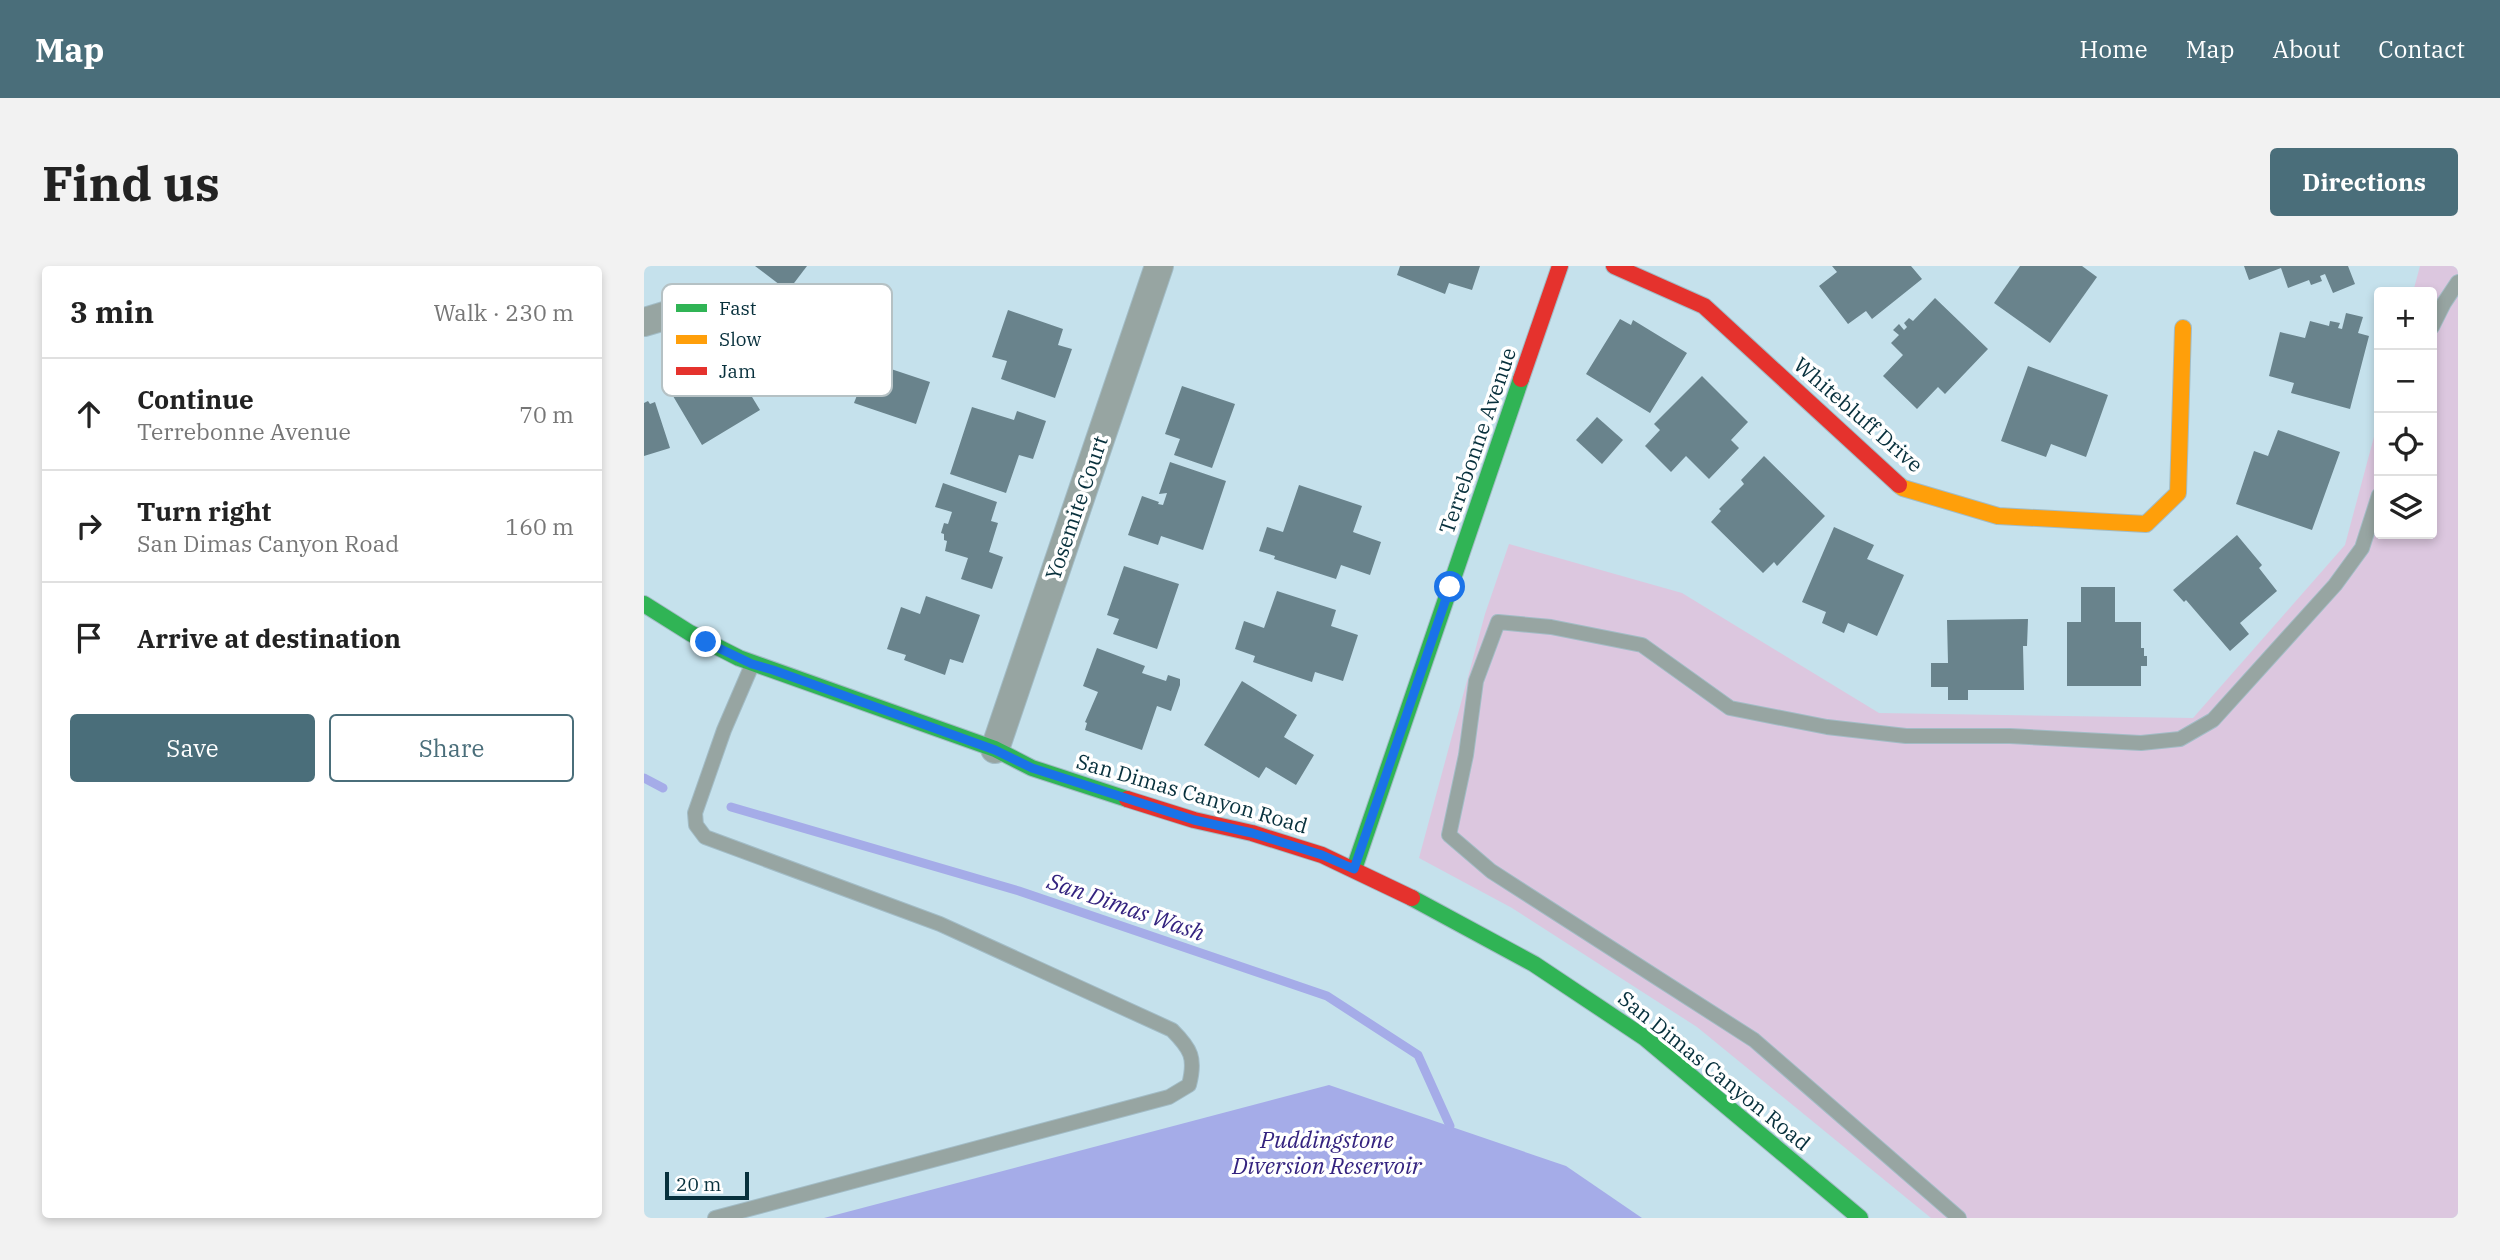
<!DOCTYPE html>
<meta charset="utf-8">
<style>
body{margin:0;font-family:"IBM Plex Serif",serif;background:#f2f2f2;color:#222}
.controls{position:absolute;right:21px;top:21px;display:grid;overflow:hidden;border-radius:7px;box-shadow:0 4px 10px #0003}
.controls button{width:63px;height:63px;display:grid;place-items:center;padding:0;border:0;border-bottom:2px solid #e0e0e0;background:#fff;color:#222;font:35px sans-serif}
.scale{position:absolute;left:21px;bottom:18px;width:84px;box-sizing:border-box;padding-left:7px;border:4px solid #07303c;border-top:0;font-size:19px;line-height:24px;white-space:nowrap;color:#07303c;-webkit-text-stroke:5px #fff;paint-order:stroke}
.stop{position:absolute;width:21px;height:21px;margin:-16px;border:5px solid #1a73e8;border-radius:50%;background:#fff}
.stop.end{background:#1a73e8;border-color:#fff;box-shadow:0 2px 7px #0008}
.list{margin:0;padding:0;list-style:none}
h2{display:flex;justify-content:space-between;align-items:center;height:91px;margin:0;padding:0 28px;font-size:30px}
h2 small{font-size:23px;font-weight:400;color:#767676}
.list li{display:grid;grid-template-columns:46px 1fr auto;gap:21px;align-items:center;box-sizing:border-box;height:112px;padding:0 28px;border-top:2px solid #e0e0e0}
.list b{display:block;font-size:26px;white-space:nowrap}
.list p{margin:0;font-size:23px;white-space:nowrap;color:#767676}
.list em{font-size:23px;font-style:normal;color:#767676}
.actions{display:flex;gap:14px;padding:21px 28px}
.actions a{flex:1;padding:16px 0;border:2px solid #4a6e7a;border-radius:7px;text-align:center;font-size:24px;color:#4a6e7a}
.actions .main{background:#4a6e7a;color:#fff}
.icon{flex:none;width:38px;height:38px;fill:none;stroke:currentColor;stroke-width:2;stroke-linecap:round;stroke-linejoin:round}
.map{position:relative;flex:none;width:1814px;height:952px;overflow:hidden;border-radius:7px}
header{display:flex;align-items:center;gap:42px;box-sizing:border-box;height:98px;padding:0 35px;background:#4a6e7a;color:#fff}
header strong{font-size:33px}
nav{display:flex;gap:38px;margin-inline-start:auto;font-size:24px}
.intro{display:flex;align-items:center;justify-content:space-between;box-sizing:border-box;height:168px;padding:0 42px}
h1{margin:0;font-size:49px}
.button{padding:18px 32px;border-radius:7px;background:#4a6e7a;color:#fff;font-size:24px;font-weight:700}
main{display:flex;gap:42px;padding:0 42px}
aside{flex:1;background:#fff;border-radius:7px;box-shadow:0 4px 10px #0003}
.map>svg:first-child{display:block}
.green{fill:#dcc7df}
.water{fill:#a5ace8}
.lines{fill:none;stroke-linecap:round;stroke-linejoin:round}
.stream{stroke:#a5ace8;stroke-width:9}
.building{fill:#69838c}
.lane-casing{stroke:#a2bcc6;stroke-width:16}
.street-casing{stroke:#a2bcc6;stroke-width:30}
.fast-casing{stroke:#a2bcc6;stroke-width:18}
.slow-casing{stroke:#a2bcc6;stroke-width:18}
.jam-casing{stroke:#a2bcc6;stroke-width:18}
.lane{stroke:#97a5a2;stroke-width:14}
.street{stroke:#97a5a2;stroke-width:28}
.fast{stroke:#30b455;stroke-width:16}
.slow{stroke:#ff9f0a;stroke-width:16}
.jam{stroke:#e5322d;stroke-width:16}
.route{stroke:#1a73e8;stroke-width:9}
.labels{text-anchor:middle;stroke-width:7;stroke-linejoin:round;paint-order:stroke}
.street-label{font-size:21px;fill:#07303c;stroke:#fff}
.water-label{font-size:23px;font-style:italic;fill:#34237f;stroke:#fff}
.key{fill:#fff;stroke:#b5c1c4;stroke-width:2}
.key-label{font-size:19px;fill:#07303c}
</style>
<header>
<strong>Map</strong>
<nav><a>Home</a><a>Map</a><a>About</a><a>Contact</a></nav>
</header>
<div class="intro"><h1>Find us</h1><a class="button">Directions</a></div>
<main>
<aside>
<h2>3 min<small>Walk · 230 m</small></h2>
<ul class="list">
<li><svg class="icon" aria-label="ahead" viewBox="0 0 24 24"><path d="M12 20V5M6 11l6-6 6 6"/></svg><div><b>Continue</b><p>Terrebonne Avenue</p></div><em>70 m</em></li>
<li><svg class="icon" aria-label="right" viewBox="0 0 24 24"><path d="M7 20v-9h11M14 6l5 5-5 5"/></svg><div><b>Turn right</b><p>San Dimas Canyon Road</p></div><em>160 m</em></li>
<li><svg class="icon" aria-label="arrive" viewBox="0 0 24 24"><path d="M6 21V4h12l-3 4 3 4H6"/></svg><div><b>Arrive at destination</b></div></li>
</ul>
<div class="actions"><a class="main">Save</a><a>Share</a></div>
</aside>
<div class="map">
<svg width="1814" height="952" viewBox="0 0 1814 952">
<rect width="100%" height="100%" fill="#c5e1ec"/>
<polygon class="green" points="1776,0 1814,0 1814,952 1287,952 1053,761 868,642 775,592 841,348 865,278 1038,327 1235,447 1549,452 1701,279 1735,152 1735,268 1788,268 1788,26 1769,26"/>
<polygon class="water" points="685,819 922,900 998,952 180,952"/>
<g class="lines">
<g class="stream">
<polyline points="0,512 19,522"/>
<polyline points="87,541 375,625 683,730 774,789 806,860"/>
</g>
</g>
<g class="building">
<polygon points="111,0 163,0 144,25"/>
<polygon points="756,0 836,0 828,24 805,17 801,28 753,9"/>
<polygon points="1188,0 1267,0 1278,13 1228,53 1222,45 1204,58 1175,20 1193,6"/>
<polygon points="1376,0 1438,0 1453,11 1406,77 1350,37"/>
<polygon points="1600,0 1704,0 1711,18 1689,27 1681,8 1676,10 1678,15 1667,19 1665,14 1644,22 1637,2 1605,14"/>
<polygon points="1291,32 1344,83 1301,128 1294,121 1273,143 1239,110 1259,89 1247,77 1255,69 1249,64 1255,58 1260,64 1263,61 1260,57 1265,52 1269,55"/>
<polygon points="364,44 419,63 414,79 428,83 411,132 357,113 363,95 348,91"/>
<polygon points="1702,47 1719,51 1714,67 1725,70 1706,143 1647,127 1650,117 1625,110 1636,66 1661,72 1666,55 1685,60 1686,55 1696,57 1694,62 1698,63"/>
<polygon points="976,53 987,59 989,54 1043,87 1006,147 942,108"/>
<polygon points="226,96 286,116 272,158 210,137"/>
<polygon points="1384,100 1464,129 1442,191 1407,178 1402,191 1357,175"/>
<polygon points="72,104 80,116 94,108 116,144 58,179 29,130"/>
<polygon points="1058,110 1104,156 1087,174 1095,182 1065,213 1042,190 1027,206 1001,180 1016,164 1010,158"/>
<polygon points="538,120 591,138 568,202 530,189 536,173 521,168"/>
<polygon points="4,135 6,138 11,136 26,182 0,190 0,137"/>
<polygon points="328,141 370,154 373,145 402,155 389,193 375,189 362,227 306,208"/>
<polygon points="953,151 979,174 958,198 932,174"/>
<polygon points="1634,164 1696,186 1668,264 1592,238 1610,185 1624,190"/>
<polygon points="1120,190 1181,250 1133,300 1130,296 1119,307 1067,256 1077,245 1075,243 1100,218 1097,214"/>
<polygon points="526,196 582,215 559,284 517,270 514,279 484,269 498,230 515,236 514,238 519,239 523,227 515,228"/>
<polygon points="299,217 353,236 347,255 354,257 345,286 359,291 348,323 317,313 324,292 301,285 303,275 300,274 300,268 297,267 300,257 304,258 308,246 291,241"/>
<polygon points="655,219 718,240 709,266 737,276 726,309 697,299 692,313 630,293 631,290 615,285 623,261 639,266"/>
<polygon points="1190,261 1230,279 1223,293 1260,309 1233,370 1204,357 1200,367 1178,357 1182,346 1158,336"/>
<polygon points="1593,269 1618,299 1615,302 1633,325 1596,357 1605,368 1586,385 1542,334 1540,336 1529,324"/>
<polygon points="480,300 535,318 513,383 469,368 475,353 463,349"/>
<polygon points="1437,321 1471,321 1471,356 1497,356 1497,382 1500,382 1500,390 1503,390 1503,400 1497,400 1497,420 1423,420 1423,356 1437,356"/>
<polygon points="633,325 692,344 687,360 714,369 699,415 671,406 668,416 609,396 611,390 591,383 600,355 620,362"/>
<polygon points="282,330 336,349 319,397 306,393 301,409 260,394 262,389 243,383 257,341 276,348"/>
<polygon points="1384,353 1383,380 1379,380 1380,424 1324,424 1324,434 1304,434 1304,421 1287,421 1287,397 1304,397 1303,354"/>
<polygon points="453,382 501,400 498,407 522,415 524,409 536,413 536,419 527,445 513,440 498,484 441,464 443,457 441,456 454,426 439,420"/>
<polygon points="598,415 653,449 640,471 670,489 652,519 622,501 615,512 560,479"/>
</g>
<g class="lines">
<g class="lane-casing">
<g id="lane">
<polyline points="1788,61 1800,37 1814,16"/>
<path d="M71,952L525,831L545,819C552,792 547,783 528,764L296,658L61,571L52,559L51,547L80,464L108,399"/>
<polyline points="1315,952 1110,774 847,605 805,569 822,489 832,415 854,356 907,361 998,379 1086,442 1183,461 1262,470 1366,470 1497,477 1536,473 1569,454 1691,319 1718,282 1735,229"/>
</g>
</g>
<g class="street-casing">
<g id="street">
<polyline points="0,56 24,49"/>
<polyline points="351,483 515,0"/>
</g>
</g>
<g class="fast-casing">
<g id="fast">
<polyline points="0,338 46,367 95,392 351,483 388,502 483,533"/>
<polyline points="710,603 877,113"/>
<polyline points="768,632 890,698 1001,772 1216,952"/>
</g>
</g>
<g class="slow-casing">
<polyline id="slow" points="1255,219 1259,222 1354,250 1502,258 1534,227 1539,62"/>
</g>
<g class="jam-casing">
<g id="jam">
<polyline points="970,0 1060,40 1255,219"/>
<polyline points="877,113 916,0"/>
<polyline points="483,533 550,554 608,567 678,589 768,632"/>
</g>
</g>
<use href="#lane" class="lane"/>
<use href="#street" class="street"/>
<use href="#fast" class="fast"/>
<use href="#slow" class="slow"/>
<use href="#jam" class="jam"/>
</g>
<g class="lines">
<polyline class="route" points="62,376 108,398 129,404 351,484 388,502 550,554 608,567 678,589 710,603 806,321"/>
</g>
<g class="labels">
<g class="street-label">
<text transform="translate(1214 149) rotate(41)" y="7">Whitebluff Drive</text>
<text transform="translate(834 175) rotate(-71)" y="7">Terrebonne Avenue</text>
<text transform="translate(433 242) rotate(-71)" y="7">Yosemite Court</text>
<text transform="translate(548 528) rotate(16)" y="7">San Dimas Canyon Road</text>
<text transform="translate(1070 805) rotate(39)" y="7">San Dimas Canyon Road</text>
</g>
<g class="water-label">
<text transform="translate(482 641) rotate(19)" y="8">San Dimas Wash</text>
<text x="683" y="882">Puddingstone<tspan x="683" dy="26">Diversion Reservoir</tspan></text>
</g>
</g>
<rect x="18" y="18" width="230" height="112" rx="10" class="key"/>
<rect x="32" y="38" width="31" height="8" fill="#30b455"/>
<rect x="32" y="69" width="31" height="9" fill="#ff9f0a"/>
<rect x="32" y="101" width="31" height="8" fill="#e5322d"/>
<g class="key-label">
<text x="75" y="49">Fast</text>
<text x="75" y="80">Slow</text>
<text x="75" y="112">Jam</text>
</g>
</svg>
<div class="controls">
<button>+</button>
<button>−</button>
<button><svg class="icon" aria-label="locate" viewBox="0 0 24 24"><circle cx="12" cy="12" r="6"/><path d="M12 2v4M12 18v4M2 12h4M18 12h4"/></svg></button>
<button><svg class="icon" aria-label="layers" viewBox="0 0 24 24"><path d="M12 4l9 5-9 5-9-5zM3 14l9 5 9-5"/></svg></button>
</div>
<div class="scale">20 m</div>
<div class="stop" style="left:806px;top:321px"></div>
<div class="stop end" style="left:62px;top:376px"></div>
</div>
</main>
